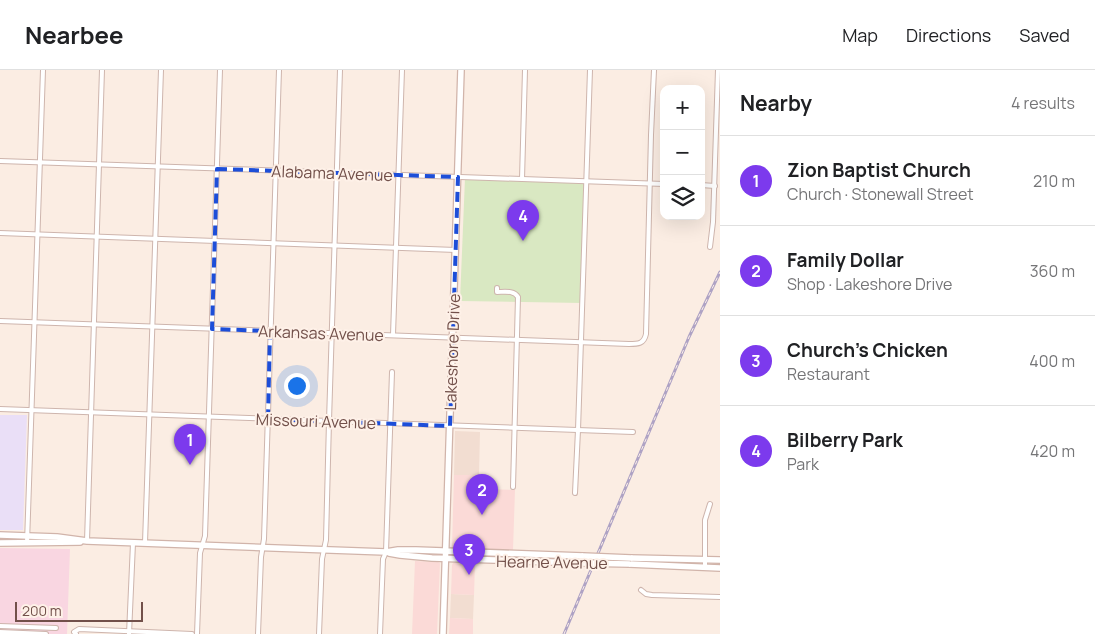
<!DOCTYPE html>
<meta charset="utf-8">
<style>
body{margin:0;font-family:Manrope,sans-serif;background:#f2f2f2;color:#202124}
.controls{position:absolute;right:15px;top:15px;display:grid;overflow:hidden;border-radius:10px;box-shadow:0 5px 20px #0002}
.controls button{width:45px;height:45px;display:grid;place-items:center;padding:0;border:0;border-bottom:1px solid #e0e0e0;background:#fff;color:#202124;font:25px sans-serif}
.scale{position:absolute;left:15px;bottom:12px;width:128px;box-sizing:border-box;padding-left:5px;border:2px solid #72504a;border-top:0;font-size:14px;line-height:18px;white-space:nowrap;color:#72504a;-webkit-text-stroke:4px #fef1e8;paint-order:stroke}
.you{position:absolute;left:296px;top:315px;width:18px;height:18px;margin:-12px;border:4px solid #fff;border-radius:50%;background:#1a73e8;box-shadow:0 0 0 8px #1a73e833}
.badge{display:grid;place-items:center;width:32px;height:32px;border-radius:50%;background:#7c3aed;color:#fff;font-size:16px;font-weight:700}
.pin{position:absolute;translate:-50% -41px;filter:drop-shadow(0 1px 2px #0008)}
.pin::after{content:'';position:absolute;top:26px;width:18px;height:15px;background:inherit;clip-path:polygon(0 0,100% 0,50% 100%)}
.list{margin:0;padding:0;list-style:none}
h2{display:flex;justify-content:space-between;align-items:center;height:65px;margin:0;padding:0 20px;font-size:21px}
h2 small{font-size:16px;font-weight:400;color:#757577}
.list li{display:grid;grid-template-columns:32px 1fr auto;gap:15px;align-items:center;box-sizing:border-box;height:90px;padding:0 20px;border-top:1px solid #e0e0e0}
.list b{display:block;font-size:19px;white-space:nowrap}
.list p{margin:0;font-size:16px;white-space:nowrap;color:#757577}
.list em{font-size:16px;font-style:normal;color:#757577}
.icon{flex:none;width:28px;height:28px;fill:none;stroke:currentColor;stroke-width:2;stroke-linecap:round;stroke-linejoin:round}
.map{position:relative;flex:none;width:720px;height:564px;overflow:hidden}
header{display:flex;align-items:center;gap:30px;box-sizing:border-box;height:70px;padding:0 25px;background:#fff;border-bottom:1px solid #e0e0e0}
header strong{font-size:24px}
nav{display:flex;gap:28px;margin-inline-start:auto;font-size:18px}
main{display:flex}
aside{flex:1;background:#fff}
.map>svg:first-child{display:block}
.residential{fill:#f2ddd1}
.commercial{fill:#fbdad7}
.education{fill:#eadff7}
.medical{fill:#f9d6e1}
.green{fill:#d9e8c2}
.lines{fill:none;stroke-linecap:round;stroke-linejoin:round}
.minor-casing{stroke:#ceb5ad;stroke-width:6}
.secondary-casing{stroke:#d1b4aa;stroke-width:8}
.minor{stroke:#fff;stroke-width:4}
.secondary{stroke:#fff;stroke-width:5.5}
.rail-casing{stroke:#aea2c4;stroke-width:3}
.rail{stroke:#fef1e8;stroke-width:1;stroke-dasharray:4;stroke-linecap:butt}
.secondary-bridge-casing{stroke:#d1b4aa;stroke-width:8;stroke-linecap:butt}
.secondary-bridge{stroke:#fff;stroke-width:5.5}
.marked{fill:none;stroke:#1d4ed8;stroke-width:4;stroke-dasharray:10 6;stroke-linejoin:round}
.labels{text-anchor:middle;stroke-width:4;stroke-linejoin:round;paint-order:stroke}
.street-label{font-size:16px;fill:#72504a;stroke:#fef1e8}
</style>
<header>
<strong>Nearbee</strong>
<nav><a>Map</a><a>Directions</a><a>Saved</a></nav>
</header>
<main>
<div class="map">
<svg width="720" height="564" viewBox="0 0 720 564">
<rect width="100%" height="100%" fill="#fbede3"/>
<g class="residential">
<polygon points="455,361 480,362 479,405 454,405"/>
<polygon points="451,524 474,525 473,549 450,548"/>
</g>
<g class="commercial">
<polygon points="454,405 479,405 478,419 515,420 513,480 452,478"/>
<polygon points="415,491 438,492 440,493 437,564 412,564"/>
<polygon points="453,493 475,494 474,525 451,524 452,495"/>
<polygon points="450,548 473,549 473,564 449,564"/>
</g>
<polygon class="education" points="0,345 27,345 23,460 0,460"/>
<polygon class="medical" points="0,478 70,479 67,564 0,564"/>
<polygon class="green" points="465,108 586,112 582,233 460,231"/>
<g class="lines">
<g class="minor-casing">
<g id="minor">
<polyline points="0,91 664,114"/>
<polyline points="522,109 525,0"/>
<polyline points="701,115 715,116"/>
<polyline points="0,163 456,180"/>
<polyline points="710,177 713,152 718,0"/>
<path d="M497,218V222C504,222 514,220 518,227L513,417"/>
<path d="M0,251L629,274C638,274 644,274 646,264L651,65L654,0"/>
<polyline points="393,265 402,0"/>
<polyline points="0,339 633,362"/>
<polyline points="575,423 578,360 590,0"/>
<polyline points="87,471 102,0"/>
<polyline points="27,473 43,0"/>
<polyline points="145,473 161,0"/>
<polyline points="705,497 705,450 710,434"/>
<polyline points="641,520 646,524 652,525 720,527"/>
<polyline points="0,556 56,558"/>
<polyline points="0,562 46,564"/>
<polyline points="76,564 74,562 79,559 192,564"/>
<polyline points="129,564 133,473"/>
<polyline points="197,564 200,483 205,466 220,0"/>
<polyline points="258,564 261,487 264,469 279,0"/>
<polyline points="319,564 322,489 326,470 329,351 340,0"/>
<polyline points="380,564 383,489 386,482 392,302"/>
</g>
</g>
<g class="secondary-casing">
<g id="secondary">
<polyline points="0,465 57,467 87,471 386,482 398,480 416,480 583,486"/>
<polyline points="0,473 80,472"/>
<polyline points="389,483 400,485 432,488 581,493"/>
<polyline points="631,488 720,490"/>
<polyline points="629,494 720,498"/>
<polyline points="443,564 461,0"/>
</g>
</g>
<use href="#minor" class="minor"/>
<use href="#secondary" class="secondary"/>
<g class="rail-casing">
<polyline id="rail" points="564,564 689,267 720,202"/>
</g>
<use href="#rail" class="rail"/>
<g class="secondary-bridge-casing">
<g id="secondary-bridge">
<polyline points="583,486 631,488"/>
<polyline points="581,493 629,494"/>
</g>
</g>
<use href="#secondary-bridge" class="secondary-bridge"/>
</g>
<path class="marked" d="M217,99L458,107L450,356L268,349L270,261L212,259Z"/>
<g class="labels">
<g class="street-label">
<text transform="translate(332 103) rotate(2)" y="6">Alabama Avenue</text>
<text transform="translate(321 263) rotate(2)" y="6">Arkansas Avenue</text>
<text transform="translate(452 282) rotate(-88)" y="6">Lakeshore Drive</text>
<text transform="translate(316 351) rotate(2)" y="6">Missouri Avenue</text>
<text transform="translate(552 492) rotate(1)" y="6">Hearne Avenue</text>
</g>
</g>
</svg>
<div class="controls">
<button>+</button>
<button>−</button>
<button><svg class="icon" aria-label="layers" viewBox="0 0 24 24"><path d="M12 4l9 5-9 5-9-5zM3 14l9 5 9-5"/></svg></button>
</div>
<div class="scale">200 m</div>
<div class="you"></div>
<div class="pin badge" style="left:190px;top:395px">1</div>
<div class="pin badge" style="left:482px;top:445px">2</div>
<div class="pin badge" style="left:469px;top:505px">3</div>
<div class="pin badge" style="left:523px;top:171px">4</div>
</div>
<aside>
<h2>Nearby<small>4 results</small></h2>
<ul class="list">
<li><span class="badge">1</span><div><b>Zion Baptist Church</b><p>Church · Stonewall Street</p></div><em>210 m</em></li>
<li><span class="badge">2</span><div><b>Family Dollar</b><p>Shop · Lakeshore Drive</p></div><em>360 m</em></li>
<li><span class="badge">3</span><div><b>Church's Chicken</b><p>Restaurant</p></div><em>400 m</em></li>
<li><span class="badge">4</span><div><b>Bilberry Park</b><p>Park</p></div><em>420 m</em></li>
</ul>
</aside>
</main>
